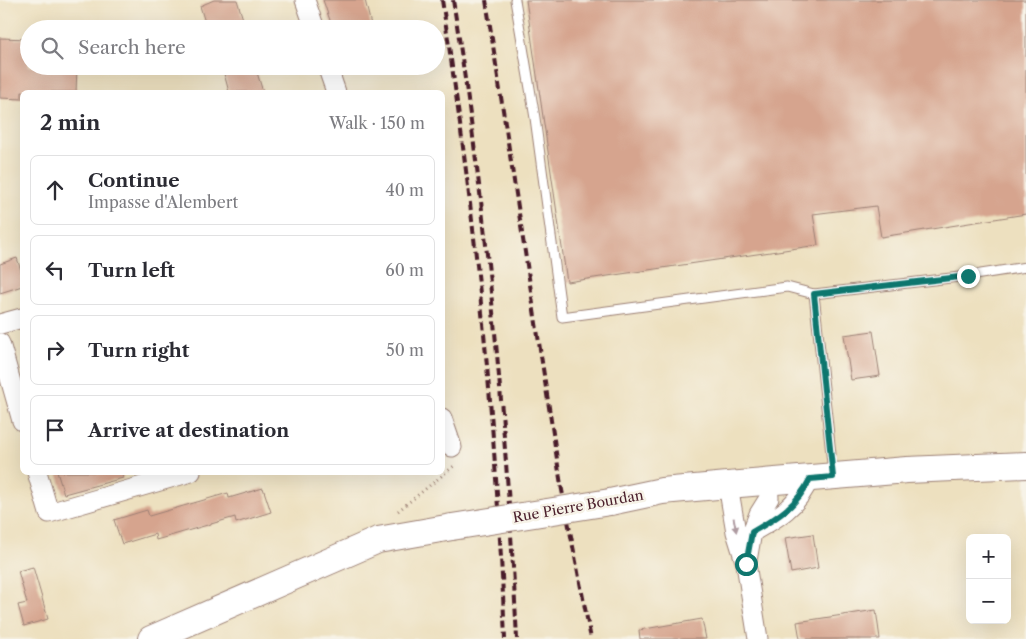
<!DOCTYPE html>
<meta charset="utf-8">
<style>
body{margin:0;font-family:"Libre Caslon Text",serif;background:#f7f7f7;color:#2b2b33}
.controls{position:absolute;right:15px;bottom:15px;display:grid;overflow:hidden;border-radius:8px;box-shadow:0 5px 20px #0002}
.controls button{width:45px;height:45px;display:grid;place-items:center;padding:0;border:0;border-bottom:1px solid #e1e1e2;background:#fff;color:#2b2b33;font:25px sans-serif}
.stop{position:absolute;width:15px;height:15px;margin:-11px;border:4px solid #0f766e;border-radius:50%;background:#fff}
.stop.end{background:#0f766e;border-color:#fff;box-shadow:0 1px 5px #0008}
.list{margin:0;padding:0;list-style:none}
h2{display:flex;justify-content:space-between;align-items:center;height:65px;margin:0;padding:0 20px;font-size:21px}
h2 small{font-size:16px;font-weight:400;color:#7c7c81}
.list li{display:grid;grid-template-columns:32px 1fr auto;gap:15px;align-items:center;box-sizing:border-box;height:70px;margin:0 10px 10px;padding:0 10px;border:1px solid #e1e1e2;border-radius:8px}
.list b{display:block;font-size:19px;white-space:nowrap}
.list p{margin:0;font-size:16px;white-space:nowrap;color:#7c7c81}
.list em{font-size:16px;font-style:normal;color:#7c7c81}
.icon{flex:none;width:28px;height:28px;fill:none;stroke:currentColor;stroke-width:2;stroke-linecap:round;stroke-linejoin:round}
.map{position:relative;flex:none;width:1026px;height:639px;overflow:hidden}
.search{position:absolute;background:#fff;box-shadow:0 5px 20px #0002;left:20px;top:20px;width:425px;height:55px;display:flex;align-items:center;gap:12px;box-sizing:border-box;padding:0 18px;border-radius:28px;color:#7c7c81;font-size:19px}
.panel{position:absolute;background:#fff;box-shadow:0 5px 20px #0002;left:20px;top:90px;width:425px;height:385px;border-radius:8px}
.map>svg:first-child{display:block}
.building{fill:#d6a48e}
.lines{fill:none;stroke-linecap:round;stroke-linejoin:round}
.lane-casing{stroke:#9c8075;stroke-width:11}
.street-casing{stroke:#9c8075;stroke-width:21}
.secondary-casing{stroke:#9c8075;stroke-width:28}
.path{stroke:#9c8075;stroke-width:3;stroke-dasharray:1 4;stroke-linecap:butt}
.lane{stroke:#fff;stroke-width:9}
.street{stroke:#fff;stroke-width:19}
.secondary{stroke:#fff;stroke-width:26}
.rail{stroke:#4a1f2b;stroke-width:4;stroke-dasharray:8 4;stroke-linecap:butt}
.secondary-bridge-casing{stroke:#9c8075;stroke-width:28;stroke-linecap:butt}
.secondary-bridge{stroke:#fff;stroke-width:26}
.oneway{fill:#ae9aa0}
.route{stroke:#0f766e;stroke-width:6}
.labels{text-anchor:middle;stroke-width:5;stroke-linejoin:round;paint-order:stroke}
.street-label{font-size:14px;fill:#4a1f2b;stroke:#f7f3e8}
</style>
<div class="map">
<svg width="1026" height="639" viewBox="0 0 1026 639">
<rect width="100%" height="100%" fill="#f7f3e8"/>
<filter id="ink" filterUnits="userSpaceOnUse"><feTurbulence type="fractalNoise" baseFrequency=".02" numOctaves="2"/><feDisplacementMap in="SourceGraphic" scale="10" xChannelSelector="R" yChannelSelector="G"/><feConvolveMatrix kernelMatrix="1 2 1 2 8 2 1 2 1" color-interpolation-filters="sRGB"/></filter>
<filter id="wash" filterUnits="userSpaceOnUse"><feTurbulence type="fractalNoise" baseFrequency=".0096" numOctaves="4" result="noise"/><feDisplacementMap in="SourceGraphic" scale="20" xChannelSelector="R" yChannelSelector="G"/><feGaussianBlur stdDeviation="1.12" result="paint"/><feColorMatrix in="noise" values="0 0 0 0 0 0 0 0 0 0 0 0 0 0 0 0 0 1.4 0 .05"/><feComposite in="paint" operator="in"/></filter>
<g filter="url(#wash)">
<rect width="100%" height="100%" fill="#ede0bf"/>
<g id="blocks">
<g class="building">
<polygon points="214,0 237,0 246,29 207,29 200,6"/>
<polygon points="323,0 365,0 372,29 333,29"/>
<polygon points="526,0 1026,0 1026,214 881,237 876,206 813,214 818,245 567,282"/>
<polygon points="0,38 29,39 29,66 77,66 76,92 22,92 22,99 0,98"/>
<polygon points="222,66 255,66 263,92 229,92"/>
<polygon points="17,258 22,274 22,286 0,293 0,264"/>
<polygon points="873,331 880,376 851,380 844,335"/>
<polygon points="57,472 122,472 123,478 64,494"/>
<polygon points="263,488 271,512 236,523 235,517 156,540 155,534 122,544 114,520 147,510 149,516 228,493 229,498"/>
<polygon points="813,534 818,568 791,573 785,538"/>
<polygon points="33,567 48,619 24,626 18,605 27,603 18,571"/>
<polygon points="876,610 880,639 800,639 797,622"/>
<polygon points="702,619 706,639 640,639 639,630"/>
</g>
</g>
</g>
<g filter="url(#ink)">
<use href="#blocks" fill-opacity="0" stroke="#9c8075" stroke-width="1"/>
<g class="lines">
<g class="lane-casing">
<g id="lane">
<polyline points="515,0 535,118 562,317 787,287 814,294 968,276 1026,267"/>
<polyline points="814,294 833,473"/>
</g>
</g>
<g class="street-casing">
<g id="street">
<polyline points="305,0 315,29"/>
<polyline points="327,66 336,92"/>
<polyline points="0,324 22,318"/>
<polyline points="0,343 22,421"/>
<polyline points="442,418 452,447"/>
<polyline points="37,472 49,513 191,472"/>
<polyline points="728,485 736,532 746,564 758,639"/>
<path d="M752,532C777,518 797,507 809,479"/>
<polyline points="747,561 752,532 759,514 769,498 768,482"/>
</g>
</g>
<g class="secondary-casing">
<g id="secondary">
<polyline points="610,502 662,491 728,485 907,470 1026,465"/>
<polyline points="151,639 378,540 452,527"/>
</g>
</g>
<polyline class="path" points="398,511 454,466"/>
<use href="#lane" class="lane"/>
<use href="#street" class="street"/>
<use href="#secondary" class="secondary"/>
<g class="rail">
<path d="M442,0C475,211 496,425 505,639"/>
<path d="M453,0C487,211 506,425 517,639"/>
<polyline points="486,0 561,485 591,639"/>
</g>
<g class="secondary-bridge-casing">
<polyline id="secondary-bridge" points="452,527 610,502"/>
</g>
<use href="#secondary-bridge" class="secondary-bridge"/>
</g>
<defs><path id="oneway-solid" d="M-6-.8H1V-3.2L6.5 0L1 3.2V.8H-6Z" transform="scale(1.25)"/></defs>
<use class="oneway" href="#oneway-solid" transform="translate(735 525) rotate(79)"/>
</g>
<g class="lines" filter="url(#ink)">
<path class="route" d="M746,564L752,532C777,518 797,506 810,479L833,477L814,294L968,276"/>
</g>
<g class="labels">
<g class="street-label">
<text transform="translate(578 506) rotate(-10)" y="5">Rue Pierre Bourdan</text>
</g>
</g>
</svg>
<div class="controls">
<button>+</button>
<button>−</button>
</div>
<div class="stop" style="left:746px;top:564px"></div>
<div class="stop end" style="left:968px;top:276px"></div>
<div class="search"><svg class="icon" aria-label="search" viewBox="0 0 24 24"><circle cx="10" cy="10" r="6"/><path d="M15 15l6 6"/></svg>Search here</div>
<section class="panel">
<h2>2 min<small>Walk · 150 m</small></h2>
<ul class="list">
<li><svg class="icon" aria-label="ahead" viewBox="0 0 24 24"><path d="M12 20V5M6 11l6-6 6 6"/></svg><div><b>Continue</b><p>Impasse d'Alembert</p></div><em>40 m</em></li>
<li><svg class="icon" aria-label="left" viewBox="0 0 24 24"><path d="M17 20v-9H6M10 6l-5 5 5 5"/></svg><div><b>Turn left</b></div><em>60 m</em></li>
<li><svg class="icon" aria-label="right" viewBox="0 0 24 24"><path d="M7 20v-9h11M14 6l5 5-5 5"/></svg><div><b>Turn right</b></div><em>50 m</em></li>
<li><svg class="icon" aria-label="arrive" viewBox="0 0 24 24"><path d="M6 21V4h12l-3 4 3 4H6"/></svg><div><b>Arrive at destination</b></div></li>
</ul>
</section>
</div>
